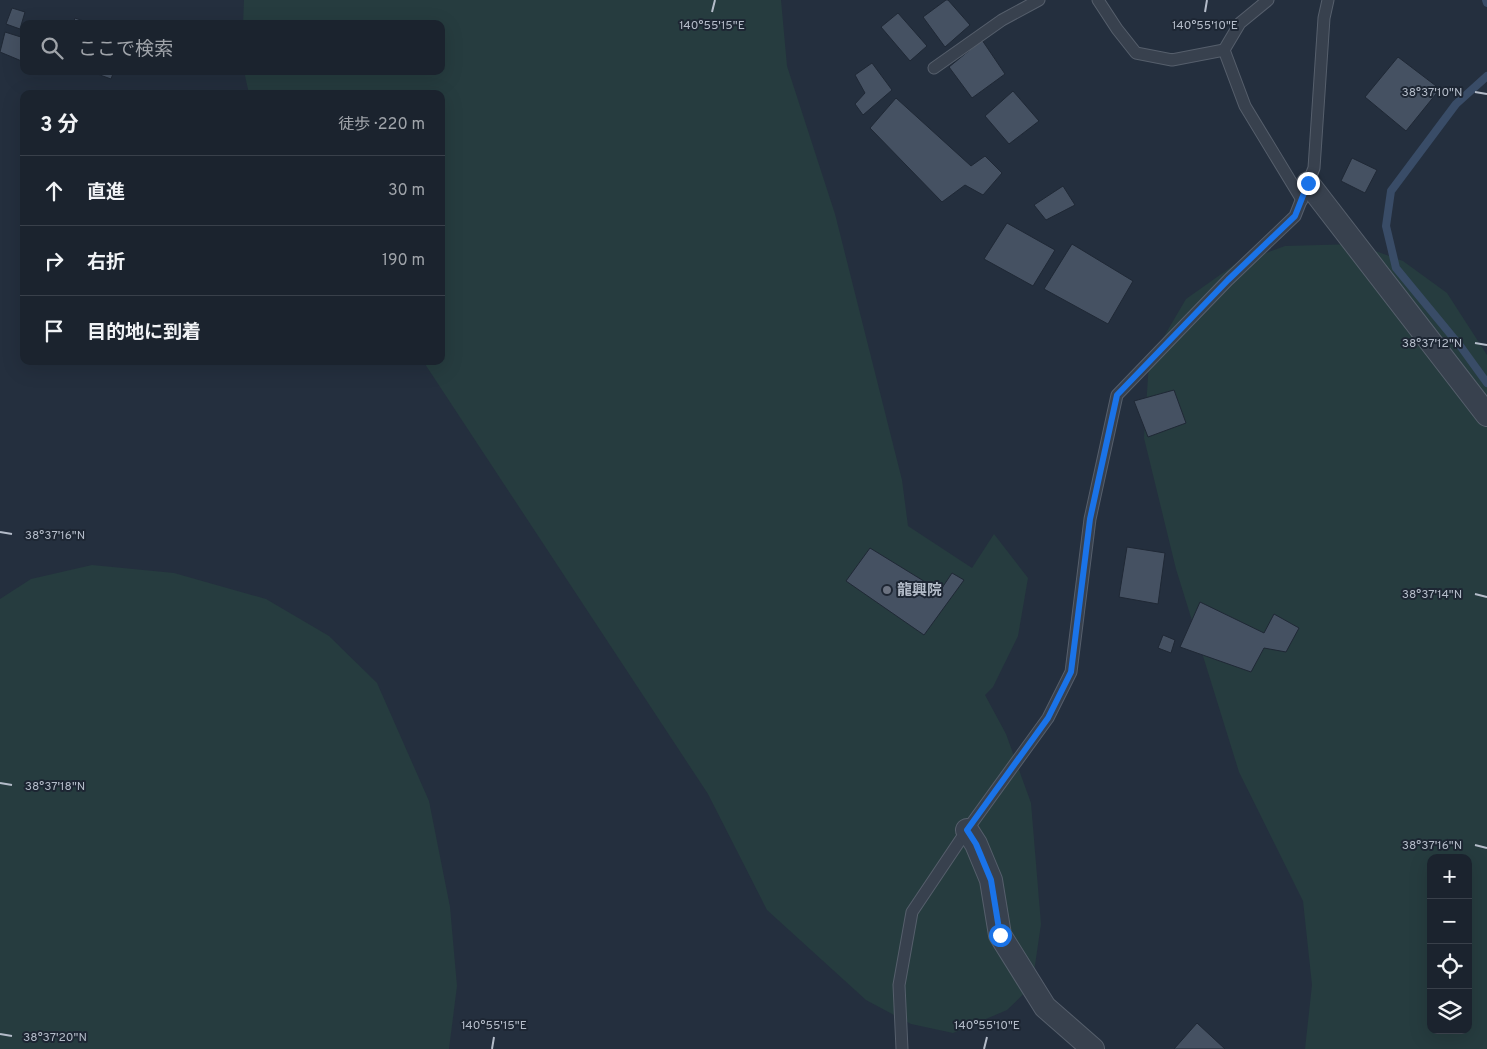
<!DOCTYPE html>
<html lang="ja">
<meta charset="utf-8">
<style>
body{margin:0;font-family:Overpass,"Noto Sans JP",sans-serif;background:#282f3a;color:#f1f3f6}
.controls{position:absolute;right:15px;bottom:15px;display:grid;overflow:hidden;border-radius:10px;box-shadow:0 5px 20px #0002}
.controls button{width:45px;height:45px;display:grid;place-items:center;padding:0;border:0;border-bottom:1px solid #39404a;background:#1b232e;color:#f1f3f6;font:25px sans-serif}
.stop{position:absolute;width:15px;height:15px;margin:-11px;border:4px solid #1a73e8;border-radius:50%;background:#fff}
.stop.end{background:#1a73e8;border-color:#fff;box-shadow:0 1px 5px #0008}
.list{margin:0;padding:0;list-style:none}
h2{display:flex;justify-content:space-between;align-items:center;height:65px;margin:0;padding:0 20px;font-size:21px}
h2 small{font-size:16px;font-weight:400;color:#a0a4aa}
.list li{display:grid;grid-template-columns:32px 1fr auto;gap:15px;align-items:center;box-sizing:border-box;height:70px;padding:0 20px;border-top:1px solid #39404a}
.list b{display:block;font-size:19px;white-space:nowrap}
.list em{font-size:16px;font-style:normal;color:#a0a4aa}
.icon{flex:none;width:28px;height:28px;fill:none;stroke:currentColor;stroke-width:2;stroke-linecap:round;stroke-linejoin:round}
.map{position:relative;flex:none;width:1487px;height:1049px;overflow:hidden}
.search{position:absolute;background:#1b232e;box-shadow:0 5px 20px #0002;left:20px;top:20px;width:425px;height:55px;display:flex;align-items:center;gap:12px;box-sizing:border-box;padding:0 18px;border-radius:10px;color:#a0a4aa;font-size:19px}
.panel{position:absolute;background:#1b232e;box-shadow:0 5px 20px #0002;left:20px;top:90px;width:425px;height:275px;border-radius:10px}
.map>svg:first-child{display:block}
.green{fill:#263c3f;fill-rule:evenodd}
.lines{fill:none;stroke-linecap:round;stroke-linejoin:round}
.stream{stroke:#394c67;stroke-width:8}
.building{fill:#455162;stroke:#1f2835}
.service-casing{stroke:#565f6c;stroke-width:13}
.minor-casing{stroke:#565f6c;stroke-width:24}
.service{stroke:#38414e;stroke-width:11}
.minor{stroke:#38414e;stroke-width:22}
.route{stroke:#1a73e8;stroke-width:6}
.ticks{fill:none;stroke:#b4bcc9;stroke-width:2}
.worship-dot{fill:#6b7280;stroke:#1d2633;stroke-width:2}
.labels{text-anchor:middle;stroke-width:4;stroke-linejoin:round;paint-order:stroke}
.poi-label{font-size:15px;font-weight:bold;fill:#b4bcc9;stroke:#1d2633;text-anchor:start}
.ticks-label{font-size:12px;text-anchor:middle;fill:#b4bcc9;stroke:#1d2633;stroke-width:4;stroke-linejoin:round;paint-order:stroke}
</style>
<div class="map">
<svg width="1487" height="1049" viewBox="0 0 1487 1049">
<rect width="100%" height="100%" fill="#242f3e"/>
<g class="green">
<polygon points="244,0 781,0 787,66 835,214 902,480 908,526 972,568 994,534 1028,578 1018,636 993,687 985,695 1006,734 1031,803 1041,924 1032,986 1007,1010 953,1033 911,1024 866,1000 767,910 708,794 423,361 441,361 441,94 249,94 244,71 441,71 441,24 243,24"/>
<path d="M1356,244L1403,261L1447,293L1487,355V1049H1305L1312,985L1303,901L1239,772L1176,569L1144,438L1149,362L1186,299L1234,265L1285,246ZM1431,858H1468V1030H1431Z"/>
<polygon points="92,565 174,573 266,599 329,636 377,683 429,801 450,907 457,986 449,1049 0,1049 0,599 31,579"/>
</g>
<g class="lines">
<g class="stream">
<polyline points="1486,0 1487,3"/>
<polyline points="1487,76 1456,104 1391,191 1386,226 1396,268 1461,347 1487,383"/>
</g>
</g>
<g class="building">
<polygon points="946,0 948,0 970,25 945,47 923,17"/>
<polygon points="12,8 25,12 20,29 6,24"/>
<polygon points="898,13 927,46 910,61 881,27"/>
<polygon points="75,18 92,24 73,24"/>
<polygon points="5,32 24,38 24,62 0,52"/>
<polygon points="982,40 1005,74 972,98 949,67"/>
<polygon points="1398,57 1440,89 1406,131 1365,97"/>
<polygon points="872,63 892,90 863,115 855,104 865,93 855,75"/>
<polygon points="89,71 114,71 111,79"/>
<polygon points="1013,91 1039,121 1009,144 985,116"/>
<polygon points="896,98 971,166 985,156 1002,173 983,195 965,185 942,202 870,128"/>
<polygon points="1352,158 1377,170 1365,193 1341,181"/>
<polygon points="1063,186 1075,205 1046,220 1034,205"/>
<polygon points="1007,223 1055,250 1033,286 984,259"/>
<polygon points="1072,244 1133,281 1108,324 1044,289"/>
<polygon points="1174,390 1186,423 1148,437 1134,401"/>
<polygon points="1127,547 1165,553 1158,604 1119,597"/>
<polygon points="870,548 940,591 952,573 964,580 924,635 846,581"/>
<polygon points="1200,602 1264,633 1274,614 1299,628 1286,652 1264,648 1251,672 1180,647"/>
<polygon points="1163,635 1175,640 1171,653 1158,648"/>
<polygon points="1197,1023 1225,1049 1174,1049"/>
</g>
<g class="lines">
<g class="service-casing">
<g id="service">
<polyline points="1098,0 1117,29 1136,53 1172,60 1224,50"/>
<polyline points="1268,0 1240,23 1224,50 1245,106 1302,200"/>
<polyline points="934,68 1002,20 1039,0"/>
<polyline points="902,1049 899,985 912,912 967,830 1048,718 1071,672 1090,519 1117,395 1228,280 1295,216 1314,168 1324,18 1328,0"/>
</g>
</g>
<g class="minor-casing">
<g id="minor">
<polyline points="1308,183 1487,415"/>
<polyline points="967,830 976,844 991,880 1000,935 1045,1007 1093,1049"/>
</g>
</g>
<use href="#service" class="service"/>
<use href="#minor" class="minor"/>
</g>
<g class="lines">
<polyline class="route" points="1000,935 991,880 976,844 967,830 1048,718 1071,672 1090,519 1117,395 1228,280 1295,216 1308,183"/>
</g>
<path class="ticks" d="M712,12L715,0M1205,12L1207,0M1475,92L1487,94M1475,343L1487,345M0,532L12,534M1475,594L1487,597M0,783L12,785M1475,845L1487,848M0,1034L12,1036M492,1049L494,1037M984,1049L987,1037"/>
<circle class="worship-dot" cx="887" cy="590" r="5"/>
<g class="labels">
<g class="poi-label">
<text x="897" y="595">龍興院</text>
</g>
</g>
<g class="ticks-label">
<text x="712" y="29">140°55'15"E</text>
<text x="1205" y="29">140°55'10"E</text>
<text x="1432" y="96">38°37'10"N</text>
<text x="1432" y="347">38°37'12"N</text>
<text x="55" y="539">38°37'16"N</text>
<text x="1432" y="598">38°37'14"N</text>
<text x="55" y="790">38°37'18"N</text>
<text x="1432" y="849">38°37'16"N</text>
<text x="494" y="1029">140°55'15"E</text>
<text x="987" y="1029">140°55'10"E</text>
<text x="55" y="1041">38°37'20"N</text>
</g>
</svg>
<div class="controls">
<button>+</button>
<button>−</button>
<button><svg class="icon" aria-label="locate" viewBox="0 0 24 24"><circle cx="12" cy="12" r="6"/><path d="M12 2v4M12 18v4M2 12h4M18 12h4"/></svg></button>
<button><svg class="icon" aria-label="layers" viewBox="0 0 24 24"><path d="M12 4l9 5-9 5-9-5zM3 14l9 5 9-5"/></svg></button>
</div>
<div class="stop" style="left:1000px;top:935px"></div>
<div class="stop end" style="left:1308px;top:183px"></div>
<div class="search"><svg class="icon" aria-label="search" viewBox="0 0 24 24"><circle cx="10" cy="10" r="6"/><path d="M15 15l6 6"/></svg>ここで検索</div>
<section class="panel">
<h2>3 分<small>徒歩 · 220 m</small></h2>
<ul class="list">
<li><svg class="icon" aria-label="ahead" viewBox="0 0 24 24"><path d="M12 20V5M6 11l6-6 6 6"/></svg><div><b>直進</b></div><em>30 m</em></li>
<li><svg class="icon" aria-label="right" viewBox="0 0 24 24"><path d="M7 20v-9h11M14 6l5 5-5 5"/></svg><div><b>右折</b></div><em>190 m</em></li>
<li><svg class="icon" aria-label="arrive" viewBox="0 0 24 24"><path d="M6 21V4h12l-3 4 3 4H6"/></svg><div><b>目的地に到着</b></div></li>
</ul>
</section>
</div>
